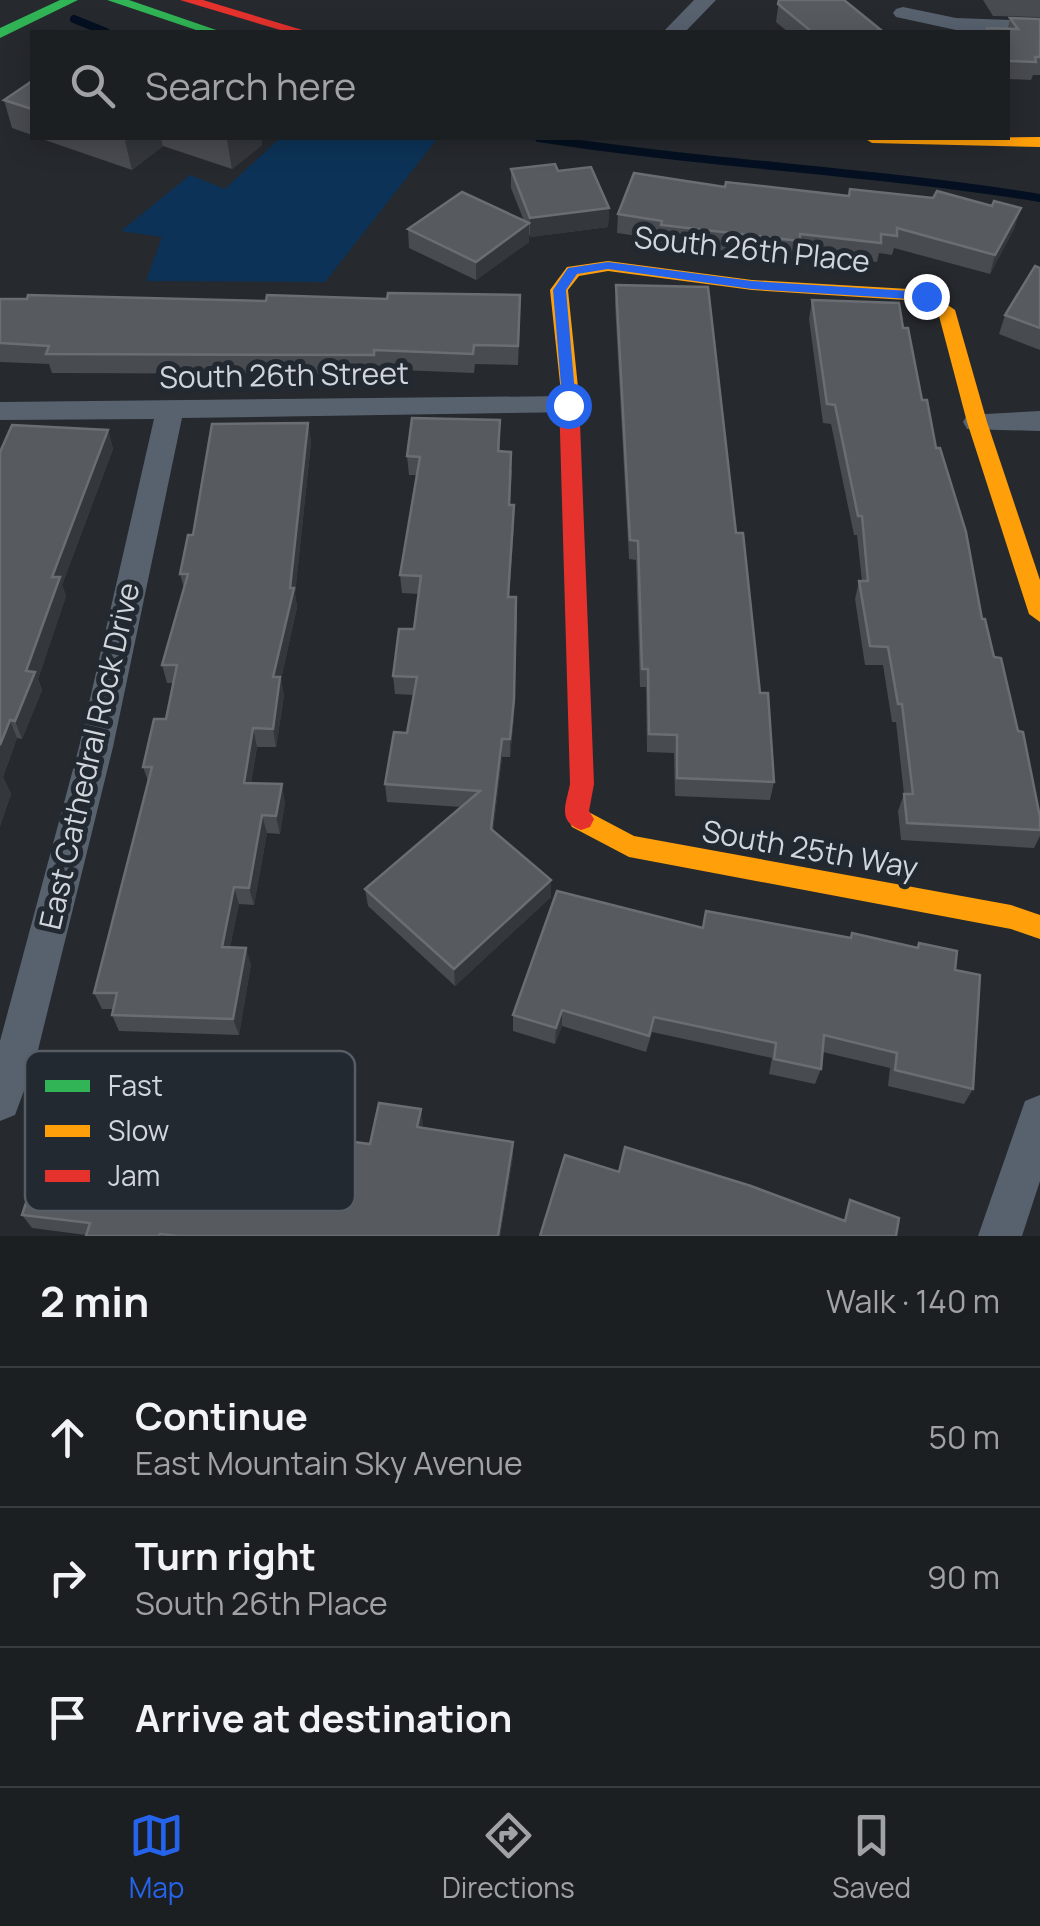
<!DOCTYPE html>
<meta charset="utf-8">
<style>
body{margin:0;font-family:Manrope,sans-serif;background:#25272a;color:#f1f3f6}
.stop{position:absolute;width:30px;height:30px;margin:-22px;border:8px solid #2563eb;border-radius:50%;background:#fff}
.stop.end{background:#2563eb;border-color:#fff;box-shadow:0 2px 10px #0008}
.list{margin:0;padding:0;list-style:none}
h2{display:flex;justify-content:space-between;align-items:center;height:130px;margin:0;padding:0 40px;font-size:42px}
h2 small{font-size:32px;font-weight:400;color:#a0a2a5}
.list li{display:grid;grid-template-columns:65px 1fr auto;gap:30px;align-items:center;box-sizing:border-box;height:140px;padding:0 40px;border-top:2px solid #3a3d40}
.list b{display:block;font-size:38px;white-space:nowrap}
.list p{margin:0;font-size:32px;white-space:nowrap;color:#a0a2a5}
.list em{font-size:32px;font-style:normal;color:#a0a2a5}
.icon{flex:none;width:55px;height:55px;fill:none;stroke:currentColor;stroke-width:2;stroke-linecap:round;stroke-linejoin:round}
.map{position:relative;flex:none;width:1040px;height:1236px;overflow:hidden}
.search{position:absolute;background:#1c1f22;box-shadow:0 5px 25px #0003;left:30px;right:30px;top:30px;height:110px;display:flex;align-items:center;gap:25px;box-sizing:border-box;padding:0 35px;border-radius:0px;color:#a0a2a5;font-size:38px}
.sheet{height:550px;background:#1c1f22}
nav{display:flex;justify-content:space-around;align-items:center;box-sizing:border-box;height:140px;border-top:2px solid #3a3d40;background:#1c1f22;font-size:28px;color:#a0a2a5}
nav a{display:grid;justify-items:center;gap:5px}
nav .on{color:#2563eb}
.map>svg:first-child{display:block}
.green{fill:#0c3357}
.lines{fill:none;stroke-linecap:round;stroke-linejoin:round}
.stream{stroke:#041021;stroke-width:8}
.street{fill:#58626f;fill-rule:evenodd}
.fast{fill:#30b455;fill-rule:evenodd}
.slow{fill:#ff9f0a;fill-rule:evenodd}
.jam{fill:#e5322d;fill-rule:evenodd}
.wall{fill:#484b50}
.shaded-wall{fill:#34373c}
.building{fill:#575a5f;stroke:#6a6e72;stroke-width:2.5}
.route{fill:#2563eb}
.labels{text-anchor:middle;stroke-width:10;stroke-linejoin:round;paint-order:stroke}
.street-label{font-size:30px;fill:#d2d6dc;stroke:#222931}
.key{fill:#222931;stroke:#575d64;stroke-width:2.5}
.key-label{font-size:28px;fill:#d2d6dc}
</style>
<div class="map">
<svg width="1040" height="1236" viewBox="0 0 1040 1236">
<rect width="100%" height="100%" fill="#26292e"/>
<polygon class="green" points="280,138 437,139 325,282 146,281 162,237 121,231 190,175 225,189"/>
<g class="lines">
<g class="stream">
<polyline points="74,19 106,32"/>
<path d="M539,138C705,164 874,171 1040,198"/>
</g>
<g class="street">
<polygon points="694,0 716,0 685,32 663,32"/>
<polygon points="903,7 956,18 1040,21 1040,33 956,30 896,17 893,13 896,9"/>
<polygon points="568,396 578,398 582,405 578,412 182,418 113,747 36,1058 15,1115 0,1121 0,1041 79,747 154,419 0,420 0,402"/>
<polygon points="1040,411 1040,431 967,429 963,422 967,415"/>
<polygon points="1040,1095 1040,1181 1022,1236 978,1236 1025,1101"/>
</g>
<g class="fast">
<polygon points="60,0 78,0 0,38 0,28"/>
<polygon points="107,0 129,0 222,32 202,32"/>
</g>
<g class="slow">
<polygon points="1040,137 1040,147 872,143 864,138"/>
<polygon points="608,261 752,280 926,290 955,310 987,422 1040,580 1040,622 1029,614 967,422 939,316 921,301 752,290 608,271 579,276 568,290 579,397 576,402 562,402 550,290 567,267"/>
<polygon points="581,808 634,836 1011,905 1040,915 1040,939 1011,929 629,857 572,827 568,819 572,811"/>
</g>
<g class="jam">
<polygon points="180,0 203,0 309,32 287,32"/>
<path d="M569,391L579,397L594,784L589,811L594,819L590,827L581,830C557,821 566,805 570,784L559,397Z"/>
</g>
</g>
<g class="wall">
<polygon points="779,0 881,30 880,32 788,32 776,22"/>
<polygon points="983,0 1040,0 1040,17 993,16"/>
<polygon points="1010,18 1040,19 1040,75 1033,75 1031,80 1008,79 1008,32 986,32 987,28 1008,28"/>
<polygon points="32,81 32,135 12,128 4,100"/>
<polygon points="39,138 262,138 262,145 232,169 163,146 132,170"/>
<polygon points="511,169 558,171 609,208 608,227 530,237 529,234 529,242 476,280 409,248 408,229 524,221 511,188"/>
<polygon points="725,187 1015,227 990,274 894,248 892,255 879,253 877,262 797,253 796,259 659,243 660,239 617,233 618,214"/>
<polygon points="1040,268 1040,350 999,334 1005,315"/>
<polygon points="616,285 736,533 774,782 770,800 675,796 674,753 647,752 646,687 640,687 636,560 629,559 615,304"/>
<polygon points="0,299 520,314 518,365 475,364 474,373 376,369 376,374 52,373 49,364 0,362"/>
<polygon points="812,300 903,328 922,400 936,448 982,619 1040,817 1040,836 1034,848 901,840 898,811 904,794 896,722 892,722 883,665 865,665 855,599 859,581 862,581 857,535 854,535 831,424 823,423 809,319"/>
<polygon points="500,420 500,452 512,471 510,505 514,524 509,597 517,616 514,717 510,757 502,757 493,831 551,880 551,897 455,986 368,906 365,889 461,807 387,802 385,784 407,733 414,695 395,694 393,676 414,629 418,594 402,593 400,575 416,475 409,475 407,456"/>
<polygon points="308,423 311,442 295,594 297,607 281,679 284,696 276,747 257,747 251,783 285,802 280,834 267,833 254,905 239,904 230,947 251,964 239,1035 119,1031 112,1015 114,1009 102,1009 94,993 148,781 143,767 166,719 173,683 167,683 162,665 184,588 180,574 193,535"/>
<polygon points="108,430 113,449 62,585 66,596 38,679 42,690 22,739 17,738 3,777 11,794 0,826 0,452"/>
<polygon points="703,928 850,938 852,933 917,948 919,943 973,1089 964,1104 888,1086 890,1068 823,1052 821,1069 815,1084 769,1074 772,1058 652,1032 646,1052 562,1026 555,1044 513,1031 513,1015"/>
<polygon points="421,1109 422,1128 513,1142 513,1156 500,1236 86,1236 86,1235 32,1228 22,1215 217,1111 295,1114 300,1128 298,1135 370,1144"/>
</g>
<g class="shaded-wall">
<polygon points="130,138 161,138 163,146 132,170 125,141"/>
<polygon points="231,138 262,138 262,145 232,169 227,140"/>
<polygon points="609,208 608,227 530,237 530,218"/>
<polygon points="1021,208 1015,227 990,274 995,255"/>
<polygon points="529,223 529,242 476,280 476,262"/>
<polygon points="308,423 311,442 295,594 297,607 281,679 284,696 276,747 273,729 273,677 290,588"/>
<polygon points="108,430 113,449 62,585 66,596 38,679 42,690 22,739 15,721 52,577"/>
<polygon points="514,505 514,524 508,616 508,597"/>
<polygon points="516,597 514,717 510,757 510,739"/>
<polygon points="10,720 17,738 3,777 11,794 0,826 0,745"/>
<polygon points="253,728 257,747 248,801 244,783"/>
<polygon points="502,739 502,757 491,847 491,829"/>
<polygon points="282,784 285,802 280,834 276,816"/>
<polygon points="262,815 267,833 254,905 249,888"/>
<polygon points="551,880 551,897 455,986 454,969"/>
<polygon points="234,887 239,904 227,963 222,947"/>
<polygon points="246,948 251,964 239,1035 233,1019"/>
<polygon points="562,1010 562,1026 555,1044 556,1028"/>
<polygon points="421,1109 423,1124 419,1142 417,1127"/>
<polygon points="295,1114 300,1128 295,1148 291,1134"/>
<polygon points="513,1142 513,1156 500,1236 498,1236"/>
</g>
<g class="building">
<polygon points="779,0 844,0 881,30 870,32 812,32 778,4"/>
<polygon points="1010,18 1040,19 1040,57 1035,57 1036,62 1008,61 1008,32 988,32 987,28 1018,29"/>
<polygon points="32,81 32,109 4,100"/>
<polygon points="555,164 558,171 591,167 609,208 530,218 511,169"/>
<polygon points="634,173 725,187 726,182 849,196 850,189 933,198 937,191 992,206 994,201 1021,208 995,255 897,228 897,236 881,234 881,243 800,234 800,241 661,225 662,221 618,214"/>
<polygon points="462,192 529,223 476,262 408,229"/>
<polygon points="1035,266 1040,268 1040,328 1005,315"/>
<polygon points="616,285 708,287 736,533 743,533 760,693 768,693 774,782 677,778 677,735 649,734 648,669 642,669 638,541 630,540"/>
<polygon points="388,293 520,295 518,346 474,345 473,354 374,350 374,355 46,354 49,346 0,343 0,299 27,299 28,295 266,301 267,295 387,299"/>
<polygon points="812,300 899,303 903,328 908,328 922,400 927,400 936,448 940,448 966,532 982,619 985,619 994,657 1001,658 1018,731 1023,732 1040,817 1040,830 907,823 904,794 913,794 902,704 898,704 888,647 870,646 859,581 868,581 862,516 858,516 835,405 827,404"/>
<polygon points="412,418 500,420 498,451 511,452 509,505 514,505 508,597 516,597 514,699 510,739 502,739 491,829 551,880 454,969 365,889 480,791 385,784 394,732 407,733 417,677 393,676 399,629 414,629 421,576 400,575 420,457 407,456"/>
<polygon points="308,423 290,588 294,588 273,677 280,677 273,729 253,728 244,783 282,784 276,816 262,815 249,888 234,887 222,947 246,948 233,1019 112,1015 117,993 94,993 152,767 143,767 154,719 166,719 177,665 162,665 188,574 180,574 188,535 193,535 212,424"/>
<polygon points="12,425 108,430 52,577 60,577 26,671 35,672 15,721 10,720 0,745 0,452"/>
<polygon points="557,891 703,928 706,911 851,938 852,933 918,948 919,943 957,951 955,970 980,975 973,1089 895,1070 897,1053 824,1035 821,1069 774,1059 776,1043 654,1017 649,1036 562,1010 556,1028 513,1015"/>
<polygon points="62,1094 217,1111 219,1105 295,1114 291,1134 370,1144 379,1103 421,1109 417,1127 513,1142 498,1236 178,1236 160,1234 159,1236 86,1236 90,1223 22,1215"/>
<polygon points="625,1147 751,1186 845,1221 850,1200 899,1218 896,1236 540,1236 565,1155 619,1172"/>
</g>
<polygon class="route" points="608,262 752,281 926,292 932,296 926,300 752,289 608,269 577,274 566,290 576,405 563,409 553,290 568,268"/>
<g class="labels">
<g class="street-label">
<text transform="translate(752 250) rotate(6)" y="10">South 26th Place</text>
<text transform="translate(284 376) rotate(-1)" y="10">South 26th Street</text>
<text transform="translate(90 756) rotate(-77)" y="10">East Cathedral Rock Drive</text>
<text transform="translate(810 850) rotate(10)" y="10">South 25th Way</text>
</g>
</g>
<rect x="25" y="1051" width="330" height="160" rx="15" class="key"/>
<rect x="45" y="1080" width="45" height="12" fill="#30b455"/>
<rect x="45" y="1125" width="45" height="12" fill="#ff9f0a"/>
<rect x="45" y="1170" width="45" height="12" fill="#e5322d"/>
<g class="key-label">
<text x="108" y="1096">Fast</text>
<text x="108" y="1141">Slow</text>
<text x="108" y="1186">Jam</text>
</g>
</svg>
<div class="stop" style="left:568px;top:405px"></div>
<div class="stop end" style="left:926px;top:296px"></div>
<div class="search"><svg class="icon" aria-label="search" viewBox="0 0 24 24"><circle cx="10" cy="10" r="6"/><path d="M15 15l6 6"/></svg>Search here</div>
</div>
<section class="sheet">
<h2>2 min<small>Walk · 140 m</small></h2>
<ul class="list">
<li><svg class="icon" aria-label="ahead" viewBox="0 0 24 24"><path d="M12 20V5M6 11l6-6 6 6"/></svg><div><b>Continue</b><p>East Mountain Sky Avenue</p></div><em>50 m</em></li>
<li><svg class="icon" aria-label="right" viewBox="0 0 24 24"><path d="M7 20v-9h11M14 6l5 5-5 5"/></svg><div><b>Turn right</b><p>South 26th Place</p></div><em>90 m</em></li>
<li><svg class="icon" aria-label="arrive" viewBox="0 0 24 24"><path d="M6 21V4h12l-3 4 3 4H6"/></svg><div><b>Arrive at destination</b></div></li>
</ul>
</section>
<nav>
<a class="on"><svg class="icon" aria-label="map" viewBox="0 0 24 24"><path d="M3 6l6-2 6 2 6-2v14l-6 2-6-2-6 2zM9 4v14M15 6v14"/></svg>Map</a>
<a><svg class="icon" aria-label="directions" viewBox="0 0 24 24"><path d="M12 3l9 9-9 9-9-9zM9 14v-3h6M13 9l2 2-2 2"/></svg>Directions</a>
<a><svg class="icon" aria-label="saved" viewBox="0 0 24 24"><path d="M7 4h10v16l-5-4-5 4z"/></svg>Saved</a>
</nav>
